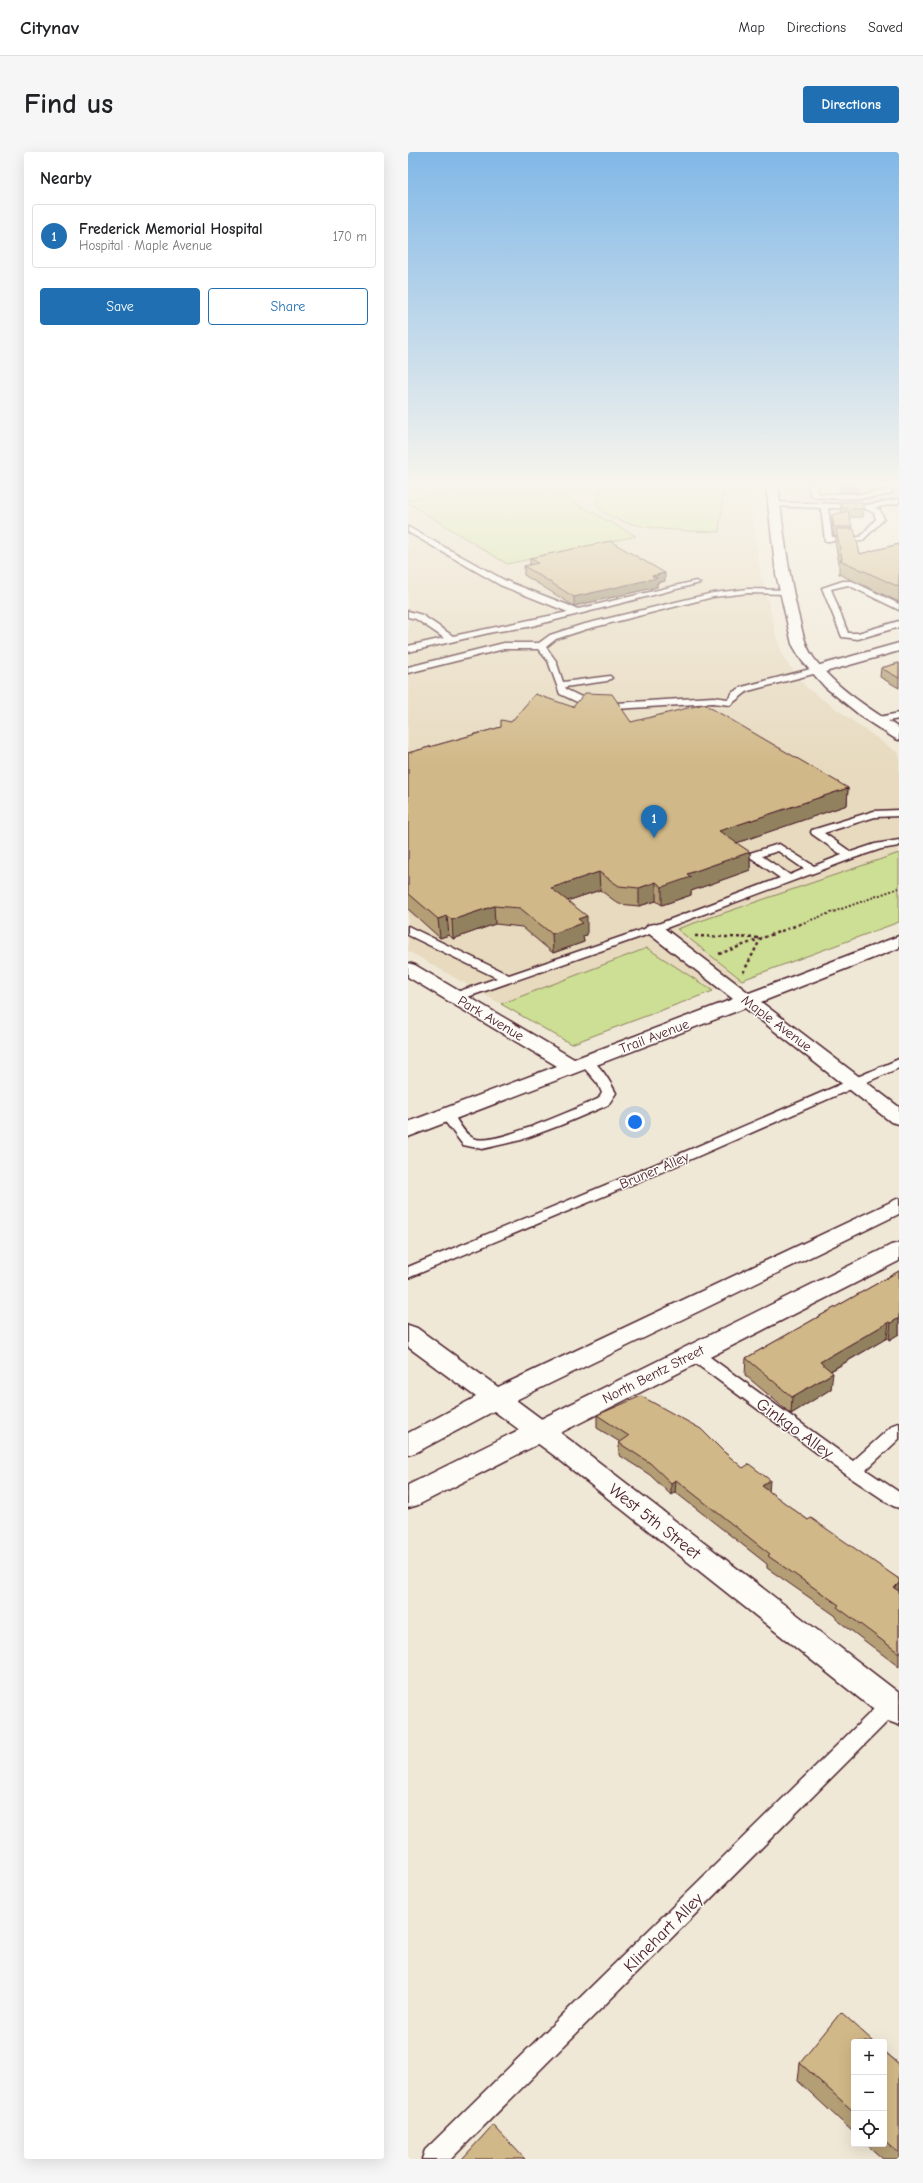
<!DOCTYPE html>
<meta charset="utf-8">
<style>
body{margin:0;font-family:"Comic Neue",sans-serif;background:#f6f6f6;color:#202124}
.controls{position:absolute;right:12px;bottom:12px;display:grid;overflow:hidden;border-radius:4px;box-shadow:0 4px 16px #0002}
.controls button{width:36px;height:36px;display:grid;place-items:center;padding:0;border:0;border-bottom:1px solid #e0e0e0;background:#fff;color:#202124;font:20px sans-serif}
.you{position:absolute;left:227px;top:970px;width:14px;height:14px;margin:-10px;border:3px solid #fff;border-radius:50%;background:#1a73e8;box-shadow:0 0 0 6px #1a73e833}
.badge{display:grid;place-items:center;width:26px;height:26px;border-radius:50%;background:#1f6fb2;color:#fff;font-size:13px;font-weight:700}
.pin{position:absolute;translate:-50% -33px;filter:drop-shadow(0 1px 2px #0008)}
.pin::after{content:'';position:absolute;top:21px;width:14px;height:12px;background:inherit;clip-path:polygon(0 0,100% 0,50% 100%)}
.list{margin:0;padding:0;list-style:none}
h2{display:flex;justify-content:space-between;align-items:center;height:52px;margin:0;padding:0 16px;font-size:17px}
h2 small{font-size:13px;font-weight:400;color:#757577}
.list li{display:grid;grid-template-columns:26px 1fr auto;gap:12px;align-items:center;box-sizing:border-box;height:64px;margin:0 8px 8px;padding:0 8px;border:1px solid #e0e0e0;border-radius:4px}
.list b{display:block;font-size:15px;white-space:nowrap}
.list p{margin:0;font-size:13px;white-space:nowrap;color:#757577}
.list em{font-size:13px;font-style:normal;color:#757577}
.actions{display:flex;gap:8px;padding:12px 16px}
.actions a{flex:1;padding:9px 0;border:1px solid #1f6fb2;border-radius:4px;text-align:center;font-size:14px;color:#1f6fb2}
.actions .main{background:#1f6fb2;color:#fff}
.icon{flex:none;width:22px;height:22px;fill:none;stroke:currentColor;stroke-width:2;stroke-linecap:round;stroke-linejoin:round}
.map{position:relative;flex:none;width:491px;height:2007px;overflow:hidden;border-radius:4px}
header{display:flex;align-items:center;gap:24px;box-sizing:border-box;height:56px;padding:0 20px;background:#fff;border-bottom:1px solid #e0e0e0}
header strong{font-size:19px}
nav{display:flex;gap:22px;margin-inline-start:auto;font-size:14px}
.intro{display:flex;align-items:center;justify-content:space-between;box-sizing:border-box;height:96px;padding:0 24px}
h1{margin:0;font-size:28px}
.button{padding:10px 18px;border-radius:4px;background:#1f6fb2;color:#fff;font-size:14px;font-weight:700}
main{display:flex;gap:24px;padding:0 24px}
aside{flex:1;background:#fff;border-radius:4px;box-shadow:0 4px 16px #0002}
.map>svg:first-child{display:block}
.built{fill:#e7dabf}
.green{fill:#cddf94;stroke:#8c7f60}
.lines{fill:none;stroke-linecap:round;stroke-linejoin:round}
.lane-casing{stroke:#4a1f2b;stroke-width:3}
.street-casing{stroke:#4a1f2b;stroke-width:3}
.secondary-casing{stroke:#4a1f2b;stroke-width:3}
.primary-casing{stroke:#4a1f2b;stroke-width:3}
.path-far1{stroke:#4a1f2b;stroke-width:2;stroke-dasharray:2 2;stroke-linecap:butt}
.path{stroke:#4a1f2b;stroke-width:2.5;stroke-dasharray:3 3;stroke-linecap:butt}
.lane{fill:#fdfcf7;fill-rule:evenodd}
.street{fill:#fdfcf7;fill-rule:evenodd}
.secondary{fill:#fdfcf7;fill-rule:evenodd}
.primary{fill:#fdfcf7;fill-rule:evenodd}
.wall{fill:#b49e75;stroke:#4a1f2b}
.shaded-wall{fill:#92815f;stroke:#4a1f2b}
.building{fill:#d1b888;stroke:#4a1f2b}
.labels{text-anchor:middle;stroke-width:3;stroke-linejoin:round;paint-order:stroke}
.street-label{font-size:14px;fill:#4a1f2b;stroke:#fdfcf7}
.near-street-label{font-size:17px;fill:#4a1f2b;stroke:#fdfcf7}
</style>
<header>
<strong>Citynav</strong>
<nav><a>Map</a><a>Directions</a><a>Saved</a></nav>
</header>
<div class="intro"><h1>Find us</h1><a class="button">Directions</a></div>
<main>
<aside>
<h2>Nearby<small></small></h2>
<ul class="list">
<li><span class="badge">1</span><div><b>Frederick Memorial Hospital</b><p>Hospital · Maple Avenue</p></div><em>170 m</em></li>
</ul>
<div class="actions"><a class="main">Save</a><a>Share</a></div>
</aside>
<div class="map">
<svg width="491" height="2007" viewBox="0 0 491 2007">
<rect width="100%" height="100%" fill="#f0e8d6"/>
<filter id="ink" filterUnits="userSpaceOnUse"><feTurbulence type="fractalNoise" baseFrequency=".025" numOctaves="2"/><feDisplacementMap in="SourceGraphic" scale="8" xChannelSelector="R" yChannelSelector="G"/><feConvolveMatrix kernelMatrix="1 2 1 2 8 2 1 2 1" color-interpolation-filters="sRGB"/></filter>
<g filter="url(#ink)">
<g class="built">
<polygon points="0,333 339,333 353,424 357,436 369,487 377,508 399,536 491,602 491,770 163,892 0,799"/>
<polygon points="381,333 491,333 491,364 465,351 383,349"/>
</g>
<g class="green">
<polygon points="75,333 134,333 228,384 99,412 0,351 0,348"/>
<path d="M191,335L316,338L311,380C282,379 206,379 189,353Z"/>
<polygon points="491,701 491,770 334,828 269,777"/>
<polygon points="239,796 305,839 163,892 93,852"/>
</g>
<g class="lines">
<g class="lane-casing">
<g id="lane">
<path d="M400,333H408L409,341L413,342H457L481,338L485,340C474,348 417,348 403,344Z"/>
<path d="M491,347V351L466,356L472,358L476,367L454,389H417L413,356L366,354L362,352L366,350L459,353ZM420,356L458,357L466,361L468,367L452,385H424Z"/>
<polygon points="0,375 98,429 170,457 288,429 292,431 120,475 85,480 0,500 0,494 36,486 8,467 0,465 0,459 14,463 45,484 160,460 92,433 0,380"/>
<polygon points="435,429 444,429 491,452 491,458 440,433 423,437 440,481 450,481 491,469 491,475 450,487 434,485 414,436"/>
<polygon points="340,437 378,438 382,440 378,442 340,441 305,445 179,477 148,487 138,495 148,509 155,530 202,524 204,526 199,529 157,535 159,538 184,550 208,551 305,545 320,547 325,540 334,535 410,515 413,516 413,520 340,539 322,553 305,551 208,557 182,556 152,542 140,509 130,497 96,497 0,521 0,515 96,491 131,491 142,483 173,473 305,441"/>
<polygon points="491,561 491,567 469,571 464,568 466,566"/>
<path d="M491,658V664L467,665L416,681L443,700L467,692L491,688V694L473,697L446,706L250,779L51,848H43L41,845L43,842L89,826L0,783V774L4,776L101,823L242,775L372,726L342,705L341,703L342,701L371,692L406,714L434,703L404,682L403,680L404,678L466,659ZM370,699L396,717L382,723L354,704Z"/>
<path d="M178,906C191,909 202,930 208,941L200,953L153,973L113,988L74,997L55,993L32,963L34,960H44C49,968 56,982 65,986C83,996 169,956 190,947L194,941L190,932L171,910Z"/>
<polygon points="491,907 491,916 263,1016 0,1126 0,1115 253,1010"/>
<polygon points="285,1195 291,1197 445,1309 485,1273 491,1271 491,1287 458,1318 491,1340 491,1356 485,1354 440,1324 279,1205 277,1201 279,1197"/>
<polygon points="483,1544 491,1549 490,1559 43,2007 14,2007 17,1998 476,1547"/>
</g>
</g>
<g class="street-casing">
<g id="street">
<polygon points="491,491 491,499 410,522 403,518 405,515"/>
<polygon points="246,772 252,773 341,841 491,784 491,796 353,850 491,955 491,972 483,970 337,856 0,985 0,970 149,914 0,825 0,811 7,813 166,907 325,847 240,781 237,777 240,773"/>
<polygon points="491,1046 491,1062 108,1248 166,1291 491,1541 491,1573 480,1569 148,1305 86,1259 9,1300 0,1303 0,1281 68,1245 0,1195 0,1173 9,1176 90,1235"/>
</g>
</g>
<g class="secondary-casing">
<path id="secondary" d="M358,333H370C375,377 380,419 390,462C394,477 396,492 405,505C426,535 461,556 491,576V588L486,586L458,568L417,535L394,509L384,492L368,422Z"/>
</g>
<g class="primary-casing">
<polygon id="primary" points="491,1091 491,1109 10,1353 0,1356 0,1333 483,1093"/>
</g>
<polyline class="path-far1" points="392,772 491,736"/>
<g class="path">
<polyline points="287,784 353,786 335,821"/>
<polyline points="311,802 395,771"/>
</g>
<use href="#lane" class="lane"/>
<use href="#street" class="street"/>
<use href="#secondary" class="secondary"/>
<use href="#primary" class="primary"/>
</g>
<g class="wall">
<polygon points="431,333 450,336 450,340 431,340"/>
<polygon points="433,350 456,357 455,365 441,365 444,377 452,402 491,392 491,450 431,422 431,411 427,390 428,384 426,384 424,371 424,363 433,361"/>
<polygon points="122,406 257,429 249,431 249,435 166,454 116,423 116,414 122,413"/>
<polygon points="491,511 491,536 472,525 473,516"/>
<polygon points="165,555 223,570 440,636 439,653 328,691 342,700 342,718 283,739 283,743 254,753 248,749 231,754 211,752 192,738 159,749 179,783 175,784 176,790 145,801 114,775 87,772 45,787 41,783 32,786 0,757 0,601 93,575 103,570"/>
<polygon points="491,1119 491,1182 481,1188 479,1186 423,1219 423,1237 383,1262 337,1223 338,1206"/>
<polygon points="189,1263 316,1300 361,1340 400,1368 491,1427 491,1515 428,1467 428,1464 359,1416 359,1412 267,1340 263,1343 242,1323 211,1303 211,1291 212,1290 189,1276"/>
<polygon points="446,1890 446,1981 390,1929 392,1911"/>
<polygon points="476,1899 491,1912 491,2007 475,2007 458,1992 476,1992"/>
</g>
<g class="shaded-wall">
<polygon points="257,421 257,429 249,431 249,435 166,454 166,445 244,424"/>
<polygon points="440,636 439,653 311,697 311,679"/>
<polygon points="342,700 342,718 283,739 283,743 254,753 254,735 279,722"/>
<polygon points="191,720 192,738 144,754 143,736"/>
<polygon points="248,730 248,749 231,754 231,736"/>
<polygon points="86,754 87,772 45,787 44,768"/>
<polygon points="39,764 41,783 32,786 30,767"/>
<polygon points="179,764 179,783 175,784 176,790 145,801 144,782 170,767"/>
<polygon points="491,1166 491,1182 481,1188 483,1171"/>
<polygon points="481,1170 479,1186 410,1226 412,1210"/>
<polygon points="425,1221 423,1237 383,1262 384,1245"/>
<polygon points="268,1328 267,1340 263,1343 263,1331"/>
<polygon points="362,1328 361,1341 354,1334"/>
<polygon points="491,1431 491,1442 486,1436"/>
</g>
<g class="building">
<polygon points="431,333 450,333 450,336 432,336"/>
<polygon points="433,350 454,350 456,357 434,356"/>
<polygon points="440,359 444,375 426,375 424,363"/>
<polygon points="428,377 446,377 452,402 491,392 491,435 432,408 434,407"/>
<polygon points="202,389 257,421 244,424 249,426 166,445 116,414 130,411 122,406"/>
<polygon points="491,511 491,526 473,516"/>
<polygon points="177,541 204,542 223,570 296,552 440,636 311,679 342,700 279,722 283,725 254,735 248,730 231,736 211,734 191,720 143,736 179,764 170,767 175,771 144,782 112,756 86,754 44,768 39,764 30,767 0,741 0,601 93,575 93,568 103,570 127,542 165,555"/>
<polygon points="491,1119 491,1166 483,1171 481,1170 412,1210 425,1221 384,1245 338,1206"/>
<polygon points="233,1244 293,1277 316,1300 335,1316 341,1312 362,1328 354,1334 400,1368 403,1366 491,1427 491,1431 486,1436 491,1439 491,1501 429,1455 431,1453 360,1404 362,1402 268,1328 263,1331 242,1311 211,1291 221,1284 189,1263"/>
<polygon points="433,1860 466,1890 446,1890 446,1960 392,1911"/>
<polygon points="476,1899 491,1912 491,2001 476,1988"/>
<polygon points="85,1973 117,2007 54,2007"/>
</g>
</g>
<linearGradient id="sky" x2="0" y2="1"><stop stop-color="#81b8e7"/><stop offset="0.54" stop-color="#f8f5ed"/><stop offset="1" stop-color="#f8f5ed" stop-opacity="0"/></linearGradient>
<rect width="491" height="614" fill="url(#sky)"/>
<g class="labels">
<g class="street-label">
<text transform="translate(83 866) rotate(31)" y="5">Park Avenue</text>
<text transform="translate(369 871) rotate(37)" y="5">Maple Avenue</text>
<text transform="translate(246 884) rotate(-21)" y="5">Trail Avenue</text>
<text transform="translate(246 1018) rotate(-23)" y="5">Bruner Alley</text>
<text transform="translate(245 1222) rotate(-27)" y="5">North Bentz Street</text>
</g>
<g class="near-street-label">
<text transform="translate(387 1276) rotate(36)" y="6">Ginkgo Alley</text>
<text transform="translate(247 1369) rotate(38)" y="6">West 5th Street</text>
<text transform="translate(255 1780) rotate(-45)" y="6">Klinehart Alley</text>
</g>
</g>
</svg>
<div class="controls">
<button>+</button>
<button>−</button>
<button><svg class="icon" aria-label="locate" viewBox="0 0 24 24"><circle cx="12" cy="12" r="6"/><path d="M12 2v4M12 18v4M2 12h4M18 12h4"/></svg></button>
</div>
<div class="you"></div>
<div class="pin badge" style="left:246px;top:686px">1</div>
</div>
</main>
